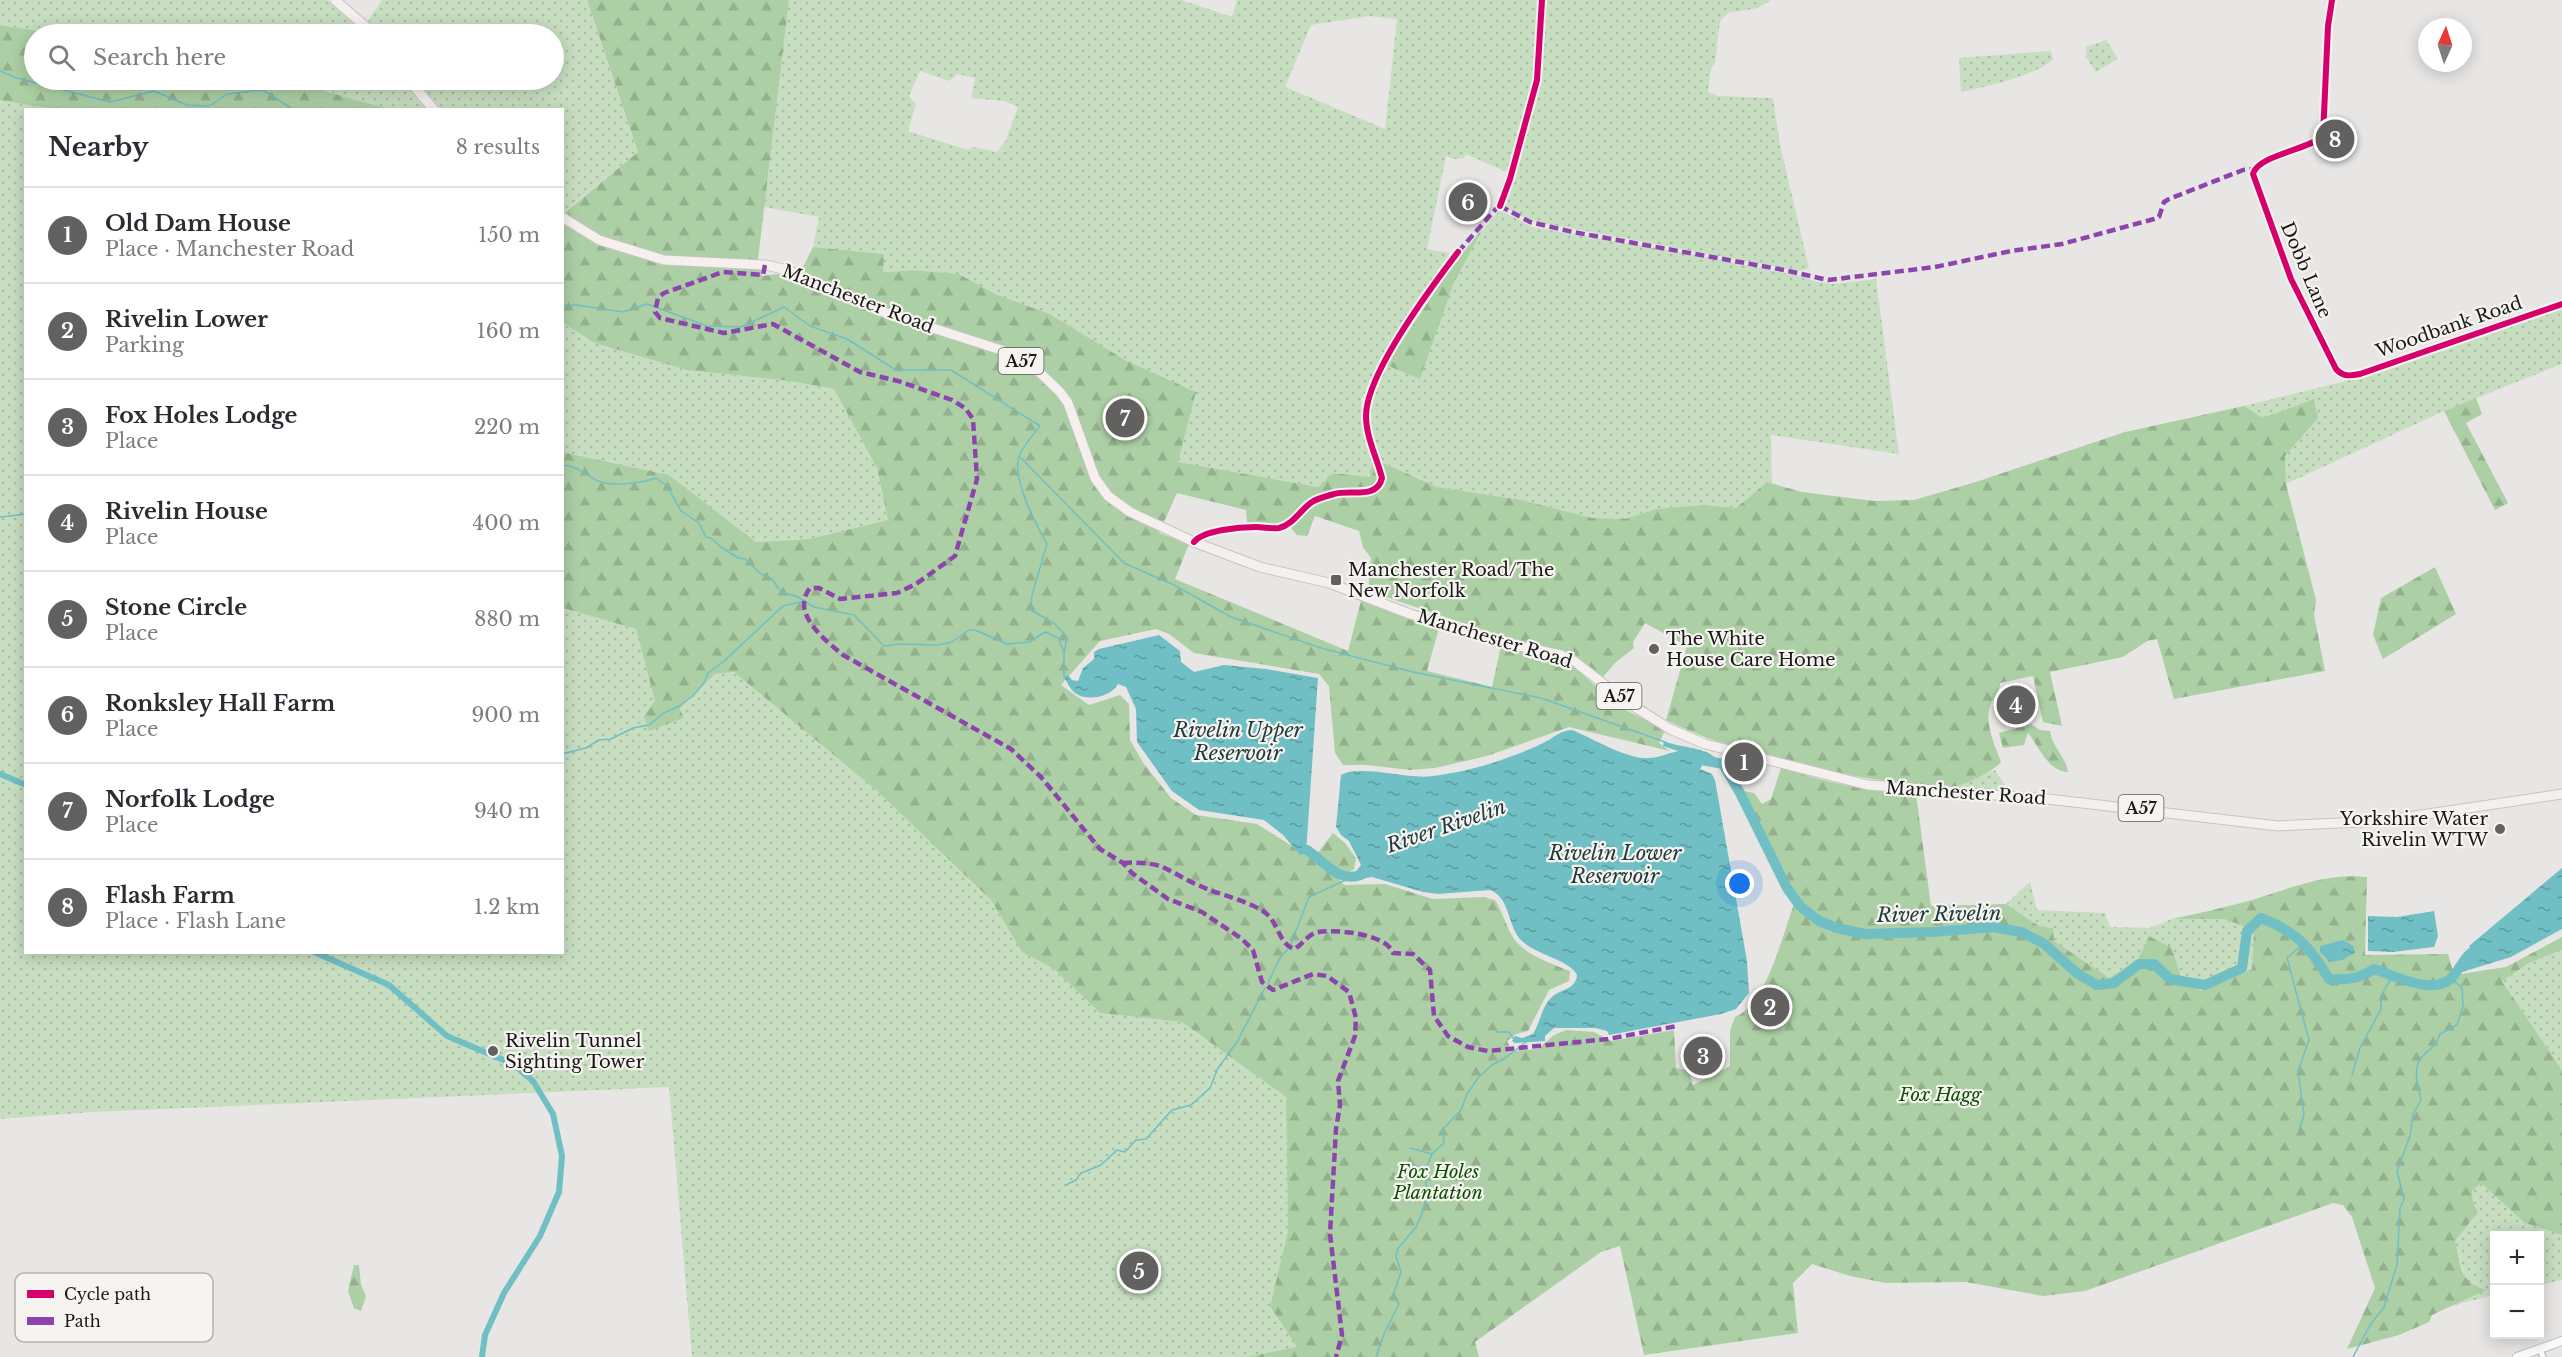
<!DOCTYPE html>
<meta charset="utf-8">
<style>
body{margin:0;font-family:"Libre Baskerville",serif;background:#f2f2f3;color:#2b2b33}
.controls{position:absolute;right:18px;bottom:18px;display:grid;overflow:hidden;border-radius:0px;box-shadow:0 3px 15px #0003}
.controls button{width:54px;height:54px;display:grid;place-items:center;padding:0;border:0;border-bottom:2px solid #e1e1e2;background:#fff;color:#2b2b33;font:30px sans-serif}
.compass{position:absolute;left:2418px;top:18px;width:54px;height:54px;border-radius:50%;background:#fff;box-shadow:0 3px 15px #0003;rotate:3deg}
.you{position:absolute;left:1740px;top:884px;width:21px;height:21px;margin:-15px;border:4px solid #fff;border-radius:50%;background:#1a73e8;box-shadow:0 0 0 9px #1a73e833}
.badge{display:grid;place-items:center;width:39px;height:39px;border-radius:50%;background:#62615f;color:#fff;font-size:20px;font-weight:700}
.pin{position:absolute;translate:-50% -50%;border:3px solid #fff;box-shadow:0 2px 6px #0006}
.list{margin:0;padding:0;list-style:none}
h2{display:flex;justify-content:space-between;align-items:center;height:78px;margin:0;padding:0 24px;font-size:26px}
h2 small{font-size:20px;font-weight:400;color:#7c7c81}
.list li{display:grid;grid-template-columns:39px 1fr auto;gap:18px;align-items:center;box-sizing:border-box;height:96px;padding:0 24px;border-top:2px solid #e1e1e2}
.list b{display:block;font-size:22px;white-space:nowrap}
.list p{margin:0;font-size:20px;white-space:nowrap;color:#7c7c81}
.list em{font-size:20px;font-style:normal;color:#7c7c81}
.icon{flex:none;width:33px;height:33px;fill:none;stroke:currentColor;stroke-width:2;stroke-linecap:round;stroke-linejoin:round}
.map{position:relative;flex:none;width:2562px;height:1357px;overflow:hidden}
.search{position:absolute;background:#fff;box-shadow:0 3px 15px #0003;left:24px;top:24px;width:540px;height:66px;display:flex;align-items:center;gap:15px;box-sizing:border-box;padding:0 21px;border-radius:33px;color:#7c7c81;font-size:22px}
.panel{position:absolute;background:#fff;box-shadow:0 3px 15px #0003;left:24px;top:108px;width:540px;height:846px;border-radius:0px}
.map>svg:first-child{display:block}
.grass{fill:url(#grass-dots);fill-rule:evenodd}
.forest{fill:url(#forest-firs)}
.water{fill:url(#water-ripples)}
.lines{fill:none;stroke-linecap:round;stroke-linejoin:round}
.stream{stroke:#70bfc4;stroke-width:1.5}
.canal{stroke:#70bfc4;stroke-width:6}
.river{stroke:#70bfc4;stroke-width:10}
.street-casing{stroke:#c1c0bf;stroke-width:8}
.secondary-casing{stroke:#c1c0bf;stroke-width:10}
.primary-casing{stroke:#c5c4c3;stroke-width:11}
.street{stroke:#fcfbfb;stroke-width:5}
.secondary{stroke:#fcfbfb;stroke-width:8}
.primary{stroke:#f5efee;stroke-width:9}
.quiet{stroke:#8e44ad;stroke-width:4.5;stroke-dasharray:9 4.5;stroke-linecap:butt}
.cycleway-casing{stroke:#f6f4f0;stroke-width:10}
.cycleway{stroke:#d6006c;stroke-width:6}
.poi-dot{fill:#62615f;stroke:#f6f4f0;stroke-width:2}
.labels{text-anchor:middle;stroke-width:4.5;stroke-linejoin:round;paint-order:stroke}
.shield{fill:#f6f4f0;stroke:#5c5b58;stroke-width:1.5}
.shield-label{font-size:16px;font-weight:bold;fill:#1a1917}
.street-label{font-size:18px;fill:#1a1917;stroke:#f6f4f0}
.poi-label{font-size:18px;fill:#1a1917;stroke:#f6f4f0;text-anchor:start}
.park-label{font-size:18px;font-style:italic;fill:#0b5000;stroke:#f6f4f0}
.water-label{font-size:20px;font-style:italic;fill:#213a3c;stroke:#f6f4f0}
.key{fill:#f6f4f0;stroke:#b4b2af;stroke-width:1.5}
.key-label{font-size:16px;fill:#1a1917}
</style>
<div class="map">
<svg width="2562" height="1357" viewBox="0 0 2562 1357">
<defs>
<pattern id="grass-dots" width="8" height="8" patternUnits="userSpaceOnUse" patternTransform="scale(1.5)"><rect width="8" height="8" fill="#c7dec1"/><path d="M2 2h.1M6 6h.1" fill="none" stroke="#aabea5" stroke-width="1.8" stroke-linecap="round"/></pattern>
<pattern id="forest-firs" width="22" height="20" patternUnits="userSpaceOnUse" patternTransform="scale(1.5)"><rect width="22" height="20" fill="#accfa5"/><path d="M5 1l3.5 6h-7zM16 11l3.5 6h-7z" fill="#93b18d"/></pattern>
<pattern id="water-ripples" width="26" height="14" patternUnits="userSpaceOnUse" patternTransform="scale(1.5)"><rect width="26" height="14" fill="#70bfc4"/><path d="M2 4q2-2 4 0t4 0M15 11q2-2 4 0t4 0" fill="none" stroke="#5b9a9e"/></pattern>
</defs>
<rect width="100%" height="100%" fill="#e8e6e4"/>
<g class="grass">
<polygon points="0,0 327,0 368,34 60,34 0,25"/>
<polygon points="382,0 587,0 638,152 564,212 562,110 441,109 416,80 554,80 554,34 382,34 368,21"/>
<path d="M789,0H1182L1229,16H1232L1237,0H1539L1537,31L1535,34L1536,78L1509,170L1504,171L1466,154L1464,158L1455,159L1446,156L1427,249L1450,253C1419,302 1388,351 1361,400L1366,442L1373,458L1370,477L1333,473L1318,487L1177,462L1196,392L1125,360L1050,314L995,294L959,274L911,270L882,274L884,254L813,247L819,217L764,207ZM1369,16L1397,19L1385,129L1285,87L1311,25ZM920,71L949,81L958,74L975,78L971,98L1004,101L1018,107L1006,140L997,152L973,147L968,150L908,131L916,104L909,96Z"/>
<polygon points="1545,0 1771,0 1758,8 1728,13 1720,21 1715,63 1711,69 1708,92 1718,96 1773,98 1780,145 1809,268 1800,271 1548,224 1531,220 1505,208 1541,75"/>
<polygon points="2106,40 2118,59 2096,72 2086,57 2086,47"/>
<path d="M2051,51L2053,59C2041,74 1982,88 1961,92L1959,58Z"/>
<polygon points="301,80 403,80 426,109 389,109 327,92"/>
<polygon points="0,99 71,109 26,110 26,952 562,952 563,608 636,629 655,701 644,716 684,719 680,710 715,674 734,672 877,791 991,900 1022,952 1054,969 1100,1013 1182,1022 1286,1097 1288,1233 1270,1306 1298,1347 1246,1357 692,1357 669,1087 93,1112 0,1119"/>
<path d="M1500,210L1532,227L1696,255L1799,276L1818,282L1832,284L1876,279L1899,454L1771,435L1772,484L1767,482L1736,508L1701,505L1656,509L1625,519L1592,518L1522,500L1437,487L1381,461C1364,416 1365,408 1386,365L1420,379C1440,320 1456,255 1500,210Z"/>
<polygon points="2562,305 2562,364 2444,411 2286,484 2285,456 2318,418 2314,399 2263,418 2244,406 2342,382"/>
<polygon points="562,323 594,343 687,370 789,381 834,389 877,468 888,520 809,539 756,542 669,475 563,452"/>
<polygon points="1995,770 2009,791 1953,787"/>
<polygon points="2030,882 2037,910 2105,913 2110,927 2150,928 2172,919 2224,919 2254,930 2252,969 2201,991 2183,984 2172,948 2137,963 2109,979 2054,941 2053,928 2039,926 2006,904"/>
<polygon points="2562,950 2562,1070 2502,981 2529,963"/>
<polygon points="2481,1182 2525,1223 2562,1235 2562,1280 2540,1285 2540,1236 2494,1236 2494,1295 2447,1307 2485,1290 2472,1286 2465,1278 2455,1241 2478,1212 2473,1203 2472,1190"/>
</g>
<g class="forest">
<path d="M587,0H789L758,259L762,276L801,271L813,247L884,254L883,273L911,270L959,274L995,294L1050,314L1125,360L1196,392L1178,462L1318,487L1333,473L1370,477L1373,458L1437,487L1522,500L1592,518L1625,519L1656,509L1701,505L1736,508L1767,482L1802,492L1874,501L1914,500L1976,482L2125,432L2244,406L2263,418L2314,399L2318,418L2285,456L2286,484L2316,600L2314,615L2325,671L2174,699L2157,639L2147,641L2123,657L2050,672L2062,726L2043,722L2033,676L2000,683C2000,694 1991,699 1989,709C1986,727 1995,746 2001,762C1993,772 1966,784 1953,787C1935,790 1912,784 1894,782C1820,772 1733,753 1666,720L1687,646L1645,623L1633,642L1634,648L1615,663L1603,677L1576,656L1502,636L1368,591L1371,558L1363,547L1359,531L1315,516L1307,536L1297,535L1286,522L1273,525L1247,524L1246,510L1177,493L1159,533L1189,544L1175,579L1348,651L1361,601L1439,628L1427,671L1492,687L1501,646L1571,664L1618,706L1665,730L1659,743L1670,751L1569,727L1487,756L1435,768L1410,770L1367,765H1343L1335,753L1329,686L1319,674L1194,653L1169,634L1156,629L1100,641L1061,685L1089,705L1120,695L1129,704L1130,740L1144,764L1171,798L1196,815L1257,824L1313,859L1333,833L1345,843L1356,858L1354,869L1340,880L1344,885L1385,884L1433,899L1484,897L1495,900C1502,911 1505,923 1511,934C1521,954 1551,963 1570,971L1569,981L1549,990L1528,1031L1516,1034L1507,1041L1512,1051L1538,1049L1554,1035L1566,1030L1594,1032L1611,1041L1674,1030L1676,1068L1689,1071L1693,1085L1730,1066V1031L1735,1017C1766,1005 1782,937 1793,907L1796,895L1743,791L1754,793L1762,804L1771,799L1781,768C1824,781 1870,793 1916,794L1931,906L2006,904L2039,926L2053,928L2054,941L2109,978L2137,962L2149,936L2172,948L2183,983L2201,991L2252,969L2254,930L2224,919H2172C2195,914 2218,909 2241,903C2283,892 2322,872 2367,877L2365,955L2448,954L2454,975L2506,967L2562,937V950L2529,963L2502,981L2562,1070V1235L2525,1223L2481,1183L2472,1191L2473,1203L2478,1212L2455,1241C2462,1266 2458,1282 2486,1290L2432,1315L2429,1322L2399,1335L2347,1349L2375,1288L2352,1217L2343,1205L2333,1203L2085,1291L2043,1296L1966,1282L1886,1283L1850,1276L1812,1264L1793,1283L1798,1333L1644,1355L1620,1246L1601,1252L1475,1342L1479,1357H1246L1297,1347L1270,1306L1288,1232L1286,1097L1182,1022L1100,1013L1054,969L1022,952L991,900L877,791L734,672L715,674L680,709L684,718L649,731L644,716L655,701L636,629L563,608L562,452L669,475L756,542L809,539L888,520L877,468L834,389L789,381L687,370L594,343L563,323V214L638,152Z"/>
<polygon points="0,25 60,34 34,34 34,80 301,80 327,92 389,109 60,110 0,100"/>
<polygon points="1484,227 1454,282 1420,379 1386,365 1452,266"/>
<polygon points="2476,398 2482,414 2466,423 2508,503 2495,510 2444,411"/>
<polygon points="2435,567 2456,614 2383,659 2373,635 2381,598"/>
<path d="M2031,724L2040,730L2050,731C2053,749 2065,755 2068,772C2047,771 2039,746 2028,733L2024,745L2003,748L1999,733Z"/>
<polygon points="354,1265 359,1265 361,1285 366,1296 361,1311 354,1308 348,1291"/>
</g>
<g class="water">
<path d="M1159,635L1180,651L1181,662L1194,672L1224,665L1266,669L1318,678L1306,853L1300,855L1283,835L1264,820L1199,810L1172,791L1137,742L1136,709L1126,687L1118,684C1111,697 1087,702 1075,693C1070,689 1067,682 1064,677L1068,675L1072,680L1078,681L1083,668L1094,659V652L1099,649Z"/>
<path d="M1572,730C1592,738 1628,760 1649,758C1658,758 1669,753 1678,751L1663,746L1664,741C1681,748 1701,746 1716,758L1717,764H1703L1700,769L1712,774L1715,780L1747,961L1749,993L1736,1009L1721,1014L1609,1035L1607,1031L1595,1028H1554L1545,1036V1041L1515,1043L1512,1041L1515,1036L1522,1038L1533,1034C1540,1023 1542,1005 1553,996C1562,989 1576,989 1577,975C1570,960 1536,955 1522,941C1507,927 1511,898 1490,890L1438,894L1423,892L1372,877L1350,881L1347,877L1354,874L1361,865L1349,841L1341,835L1336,827L1341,775C1362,764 1407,780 1433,776C1456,773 1483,767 1504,759C1518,754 1534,748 1547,741C1556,736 1560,731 1572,730Z"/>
<polygon points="2562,868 2562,929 2511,957 2462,972 2474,954 2469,946"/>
<polygon points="2434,911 2438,936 2434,947 2393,952 2368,951 2368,916 2397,917"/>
<polygon points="2343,940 2353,946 2355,953 2342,960 2330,962 2320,952 2320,946"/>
</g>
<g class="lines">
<g class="stream">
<polyline points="0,71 17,78 110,102 154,91 187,105 209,106 227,94 263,90 294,110"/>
<path d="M562,306L577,305L623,312L647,304L707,326L741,327L784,307L810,326L847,339L896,370H951L1040,426C1033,435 1022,447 1019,457C1012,480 1036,524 1047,544L1032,595L1031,610L1055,624L1067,637L1064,653V677"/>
<polyline points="1020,457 1124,563 1174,585 1231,617 1321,648 1413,672 1541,698 1665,742"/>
<path d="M562,465C578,466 585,475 598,481C612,487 642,483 656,478L667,486L681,511L699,523L706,537L711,538L721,547L738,558L745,559L761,574L772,579L781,592L798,597L814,607L854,615L884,646L900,644L937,645L952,642L969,630H975L1007,644L1029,642L1045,632L1058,638L1064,652"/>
<polyline points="0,517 26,514"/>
<polyline points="562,754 586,748 599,740 611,739 633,728 649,725 664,713 679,706 693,696 704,683 708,673 723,662 783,606 805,601"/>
<polyline points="1291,944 1309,897 1350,878"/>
<polyline points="1268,983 1280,958 1288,949"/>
<polyline points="1496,1032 1509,1032 1513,1038"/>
<polyline points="2352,1075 2360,1048 2381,1009 2381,996 2393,975"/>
<polyline points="2299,1131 2304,1115 2298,1071 2309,1040 2287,958 2304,943"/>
<polyline points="1410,1148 1432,1154"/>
<polyline points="1405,1163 1425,1168"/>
<polyline points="1066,1185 1076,1180 1081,1173 1101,1165 1117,1150 1125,1152 1136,1140 1146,1139 1172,1110 1191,1105 1210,1088 1218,1068 1237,1042 1265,988"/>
<polyline points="1376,1357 1384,1334 1399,1304 1393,1296 1401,1272 1396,1257 1397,1250 1416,1227 1421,1216 1426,1199 1426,1168 1432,1154 1444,1143 1443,1129 1461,1110 1467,1094 1478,1078 1492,1065 1505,1058 1526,1042"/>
<path d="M2353,1357L2370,1325L2384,1307L2397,1265L2400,1208L2404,1199L2397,1171L2410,1136L2413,1114L2421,1100C2419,1089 2413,1072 2419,1061C2425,1050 2433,1052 2440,1034L2457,1025L2463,1006L2462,988L2451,978"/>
</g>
<g class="canal">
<polyline points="0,774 26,785"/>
<polyline points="314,952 389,985 447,1036 513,1064 533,1081 553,1114 562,1156 559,1192 540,1236 504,1293 485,1335 482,1357"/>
</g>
<g class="river">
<path d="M1702,760L1723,764L1740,793L1787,888L1800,906L1819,921L1837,928L1865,934L1933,932L1993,927L2021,932L2043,943L2078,974L2097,985L2114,983L2139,964H2154L2170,979L2205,985L2242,968L2247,931L2261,918C2296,931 2311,948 2329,979C2348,980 2358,979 2374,969C2396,976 2437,998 2454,975C2467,958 2464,956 2483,945"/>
<path d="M1307,850C1325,862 1338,883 1361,875"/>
</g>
<g class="street-casing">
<g id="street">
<path d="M2332,0L2328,26L2323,136C2308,150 2258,155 2253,174L2291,279L2336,369C2343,377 2350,376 2360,374L2562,304"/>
<path d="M1194,542C1203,530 1241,527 1256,527C1264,527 1271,529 1279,528C1293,525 1301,509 1312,502C1318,498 1327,496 1334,494C1350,489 1377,500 1382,478C1377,458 1366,437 1366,416C1366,374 1432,286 1458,252"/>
<polyline points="2540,1348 2543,1357"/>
</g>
</g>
<g class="secondary-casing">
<polyline id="secondary" points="2517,1357 2562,1341"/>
</g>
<g class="primary-casing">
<g id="primary">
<polyline points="335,0 374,34"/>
<polyline points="409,80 434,110"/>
<polyline points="562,217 599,240 664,260 766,265 787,270 886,313 1001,350 1036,369 1060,392 1068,403 1095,478 1108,496 1130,512 1194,542 1260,567 1329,583 1410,614 1497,641 1561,655 1574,661 1627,702 1670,729 1705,744 1868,785 2048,799 2278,826 2381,821 2562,794"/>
</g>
</g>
<use href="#street" class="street"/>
<use href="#secondary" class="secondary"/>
<use href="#primary" class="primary"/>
<g class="quiet">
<polyline points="1500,206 1530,222 1573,232 1784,270 1828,280 1935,267 2011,251 2062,244 2154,219 2159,217 2164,202 2169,199 2243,170 2254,169"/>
<polyline points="1458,252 1502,202"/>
<path d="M765,265L763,275L723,272L664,293L658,298L655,312L660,318L724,333L773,324L860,372L898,381L952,400L965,408L973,419L977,479L955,556L916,584L897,593L840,599L819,588H810C790,613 825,640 843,655L1011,749L1041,777L1100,849L1123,863L1132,873L1168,899L1202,912L1242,939L1253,950L1262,982L1273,990L1313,974L1327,976L1349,992L1356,1018L1355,1036L1338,1081L1340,1105L1336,1129L1330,1234L1342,1335L1336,1357"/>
<path d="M1123,863C1133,862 1151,863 1160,866C1173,871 1185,880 1198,885C1219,895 1243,899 1263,911C1279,921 1278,945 1295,949C1302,944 1310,933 1318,932C1337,929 1387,934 1393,953L1413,954L1430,970L1434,1016L1448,1036L1468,1047L1488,1051L1608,1039L1677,1026"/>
</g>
<g class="cycleway-casing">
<g id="cycleway">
<path d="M2332,0L2328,26L2323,136C2308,150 2258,155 2253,174L2291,279L2336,369C2343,377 2350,376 2360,374L2562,304"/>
<polyline points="1500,206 1510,179 1537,80 1542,0"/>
<path d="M1194,542C1203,530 1241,527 1256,527C1264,527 1271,529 1279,528C1293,525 1301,509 1312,502C1318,498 1327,496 1334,494C1350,489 1377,500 1382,478C1377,458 1366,437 1366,416C1366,374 1432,286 1458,252"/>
</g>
</g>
<use href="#cycleway" class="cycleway"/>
</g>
<g class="poi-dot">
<rect x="1330" y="574" width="12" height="12" rx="3"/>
<circle cx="1654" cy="649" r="6"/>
<circle cx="2500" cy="829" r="6"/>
<circle cx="493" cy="1051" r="6"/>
</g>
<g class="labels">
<g class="shield">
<rect x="998.5" y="348" width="45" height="26" rx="4.5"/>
<rect x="1596.5" y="683" width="45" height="26" rx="4.5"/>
<rect x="2118.5" y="795" width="45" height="26" rx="4.5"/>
</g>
<g class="shield-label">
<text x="1021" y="367">A57</text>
<text x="1619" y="702">A57</text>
<text x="2141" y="814">A57</text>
</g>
<g class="street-label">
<text transform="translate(2306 270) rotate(67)" y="6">Dobb Lane</text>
<text transform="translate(858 299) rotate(21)" y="6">Manchester Road</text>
<text transform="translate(2449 327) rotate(-19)" y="6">Woodbank Road</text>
<text transform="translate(1495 639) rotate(17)" y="6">Manchester Road</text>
<text transform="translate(1966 793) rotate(4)" y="6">Manchester Road</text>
</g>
<g class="poi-label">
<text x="1348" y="576">Manchester Road/The<tspan x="1348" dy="21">New Norfolk</tspan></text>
<text x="1666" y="645">The White<tspan x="1666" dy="21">House Care Home</tspan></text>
<text x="2488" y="825" text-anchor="end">Yorkshire Water<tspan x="2488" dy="21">Rivelin WTW</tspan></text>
<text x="505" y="1047">Rivelin Tunnel<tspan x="505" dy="21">Sighting Tower</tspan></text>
</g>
<g class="park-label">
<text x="1940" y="1101">Fox Hagg</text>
<text x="1438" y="1178">Fox Holes<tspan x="1438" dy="21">Plantation</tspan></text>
</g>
<g class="water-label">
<text x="1238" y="737">Rivelin Upper<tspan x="1238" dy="23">Reservoir</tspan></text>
<text transform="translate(1446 826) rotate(-19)" y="7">River Rivelin</text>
<text x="1615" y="860">Rivelin Lower<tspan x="1615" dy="23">Reservoir</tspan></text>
<text transform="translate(1939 914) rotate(-1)" y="7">River Rivelin</text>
</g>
</g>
<rect x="15" y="1273" width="198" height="69" rx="9" class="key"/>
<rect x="27" y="1290" width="27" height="8" fill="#d6006c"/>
<rect x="27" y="1317" width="27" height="8" fill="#8e44ad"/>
<g class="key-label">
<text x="64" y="1300">Cycle path</text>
<text x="64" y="1327">Path</text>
</g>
</svg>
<div class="controls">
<button>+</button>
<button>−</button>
</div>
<svg class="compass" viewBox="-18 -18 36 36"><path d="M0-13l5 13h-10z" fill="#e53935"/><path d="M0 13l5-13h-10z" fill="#7c7c81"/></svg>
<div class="you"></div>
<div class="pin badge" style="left:1744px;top:762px">1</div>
<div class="pin badge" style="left:1770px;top:1007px">2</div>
<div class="pin badge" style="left:1703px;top:1056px">3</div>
<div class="pin badge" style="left:2016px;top:705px">4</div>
<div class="pin badge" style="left:1139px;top:1271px">5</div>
<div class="pin badge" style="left:1468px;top:202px">6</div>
<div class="pin badge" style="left:1125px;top:418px">7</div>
<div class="pin badge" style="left:2335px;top:139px">8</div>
<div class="search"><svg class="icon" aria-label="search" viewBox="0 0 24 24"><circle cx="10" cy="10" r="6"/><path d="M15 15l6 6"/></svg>Search here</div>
<section class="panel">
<h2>Nearby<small>8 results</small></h2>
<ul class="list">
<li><span class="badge">1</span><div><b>Old Dam House</b><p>Place · Manchester Road</p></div><em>150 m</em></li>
<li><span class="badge">2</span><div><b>Rivelin Lower</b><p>Parking</p></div><em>160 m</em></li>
<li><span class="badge">3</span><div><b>Fox Holes Lodge</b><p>Place</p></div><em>220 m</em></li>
<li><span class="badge">4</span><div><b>Rivelin House</b><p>Place</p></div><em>400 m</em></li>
<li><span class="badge">5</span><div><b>Stone Circle</b><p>Place</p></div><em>880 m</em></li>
<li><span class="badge">6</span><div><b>Ronksley Hall Farm</b><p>Place</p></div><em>900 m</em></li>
<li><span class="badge">7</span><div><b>Norfolk Lodge</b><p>Place</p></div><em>940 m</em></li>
<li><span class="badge">8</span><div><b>Flash Farm</b><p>Place · Flash Lane</p></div><em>1.2 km</em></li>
</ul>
</section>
</div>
